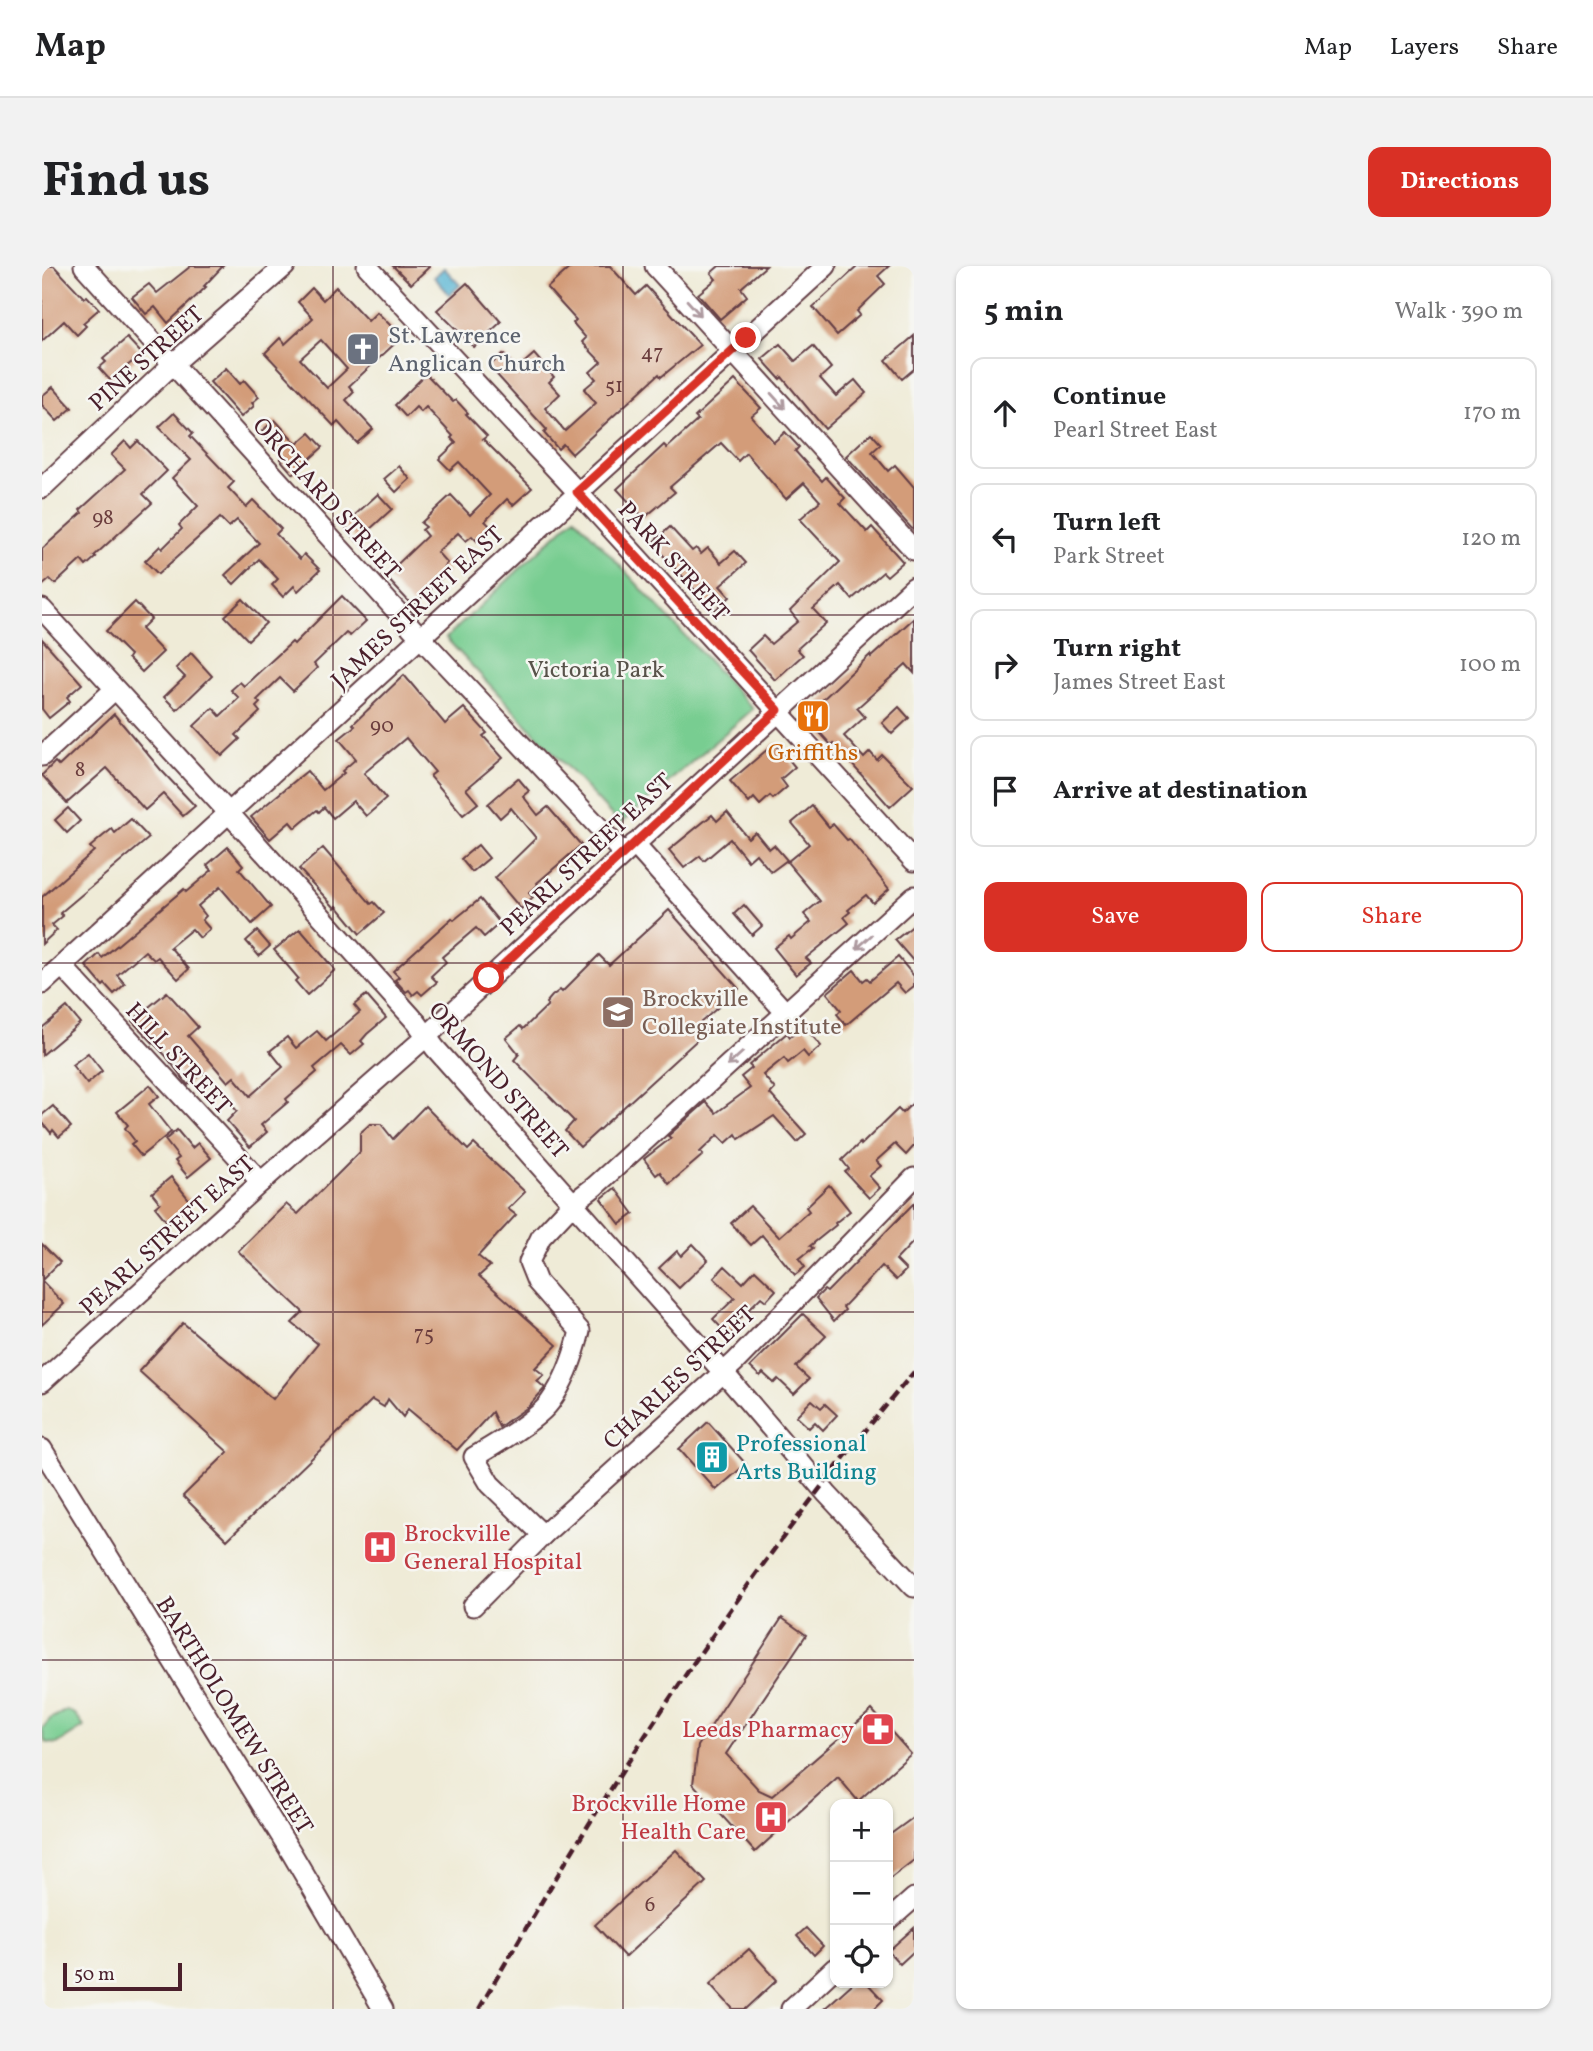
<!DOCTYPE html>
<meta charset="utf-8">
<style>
body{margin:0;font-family:Vollkorn,serif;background:#f2f2f2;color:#202124}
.controls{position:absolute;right:21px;bottom:21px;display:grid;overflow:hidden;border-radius:14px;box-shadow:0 2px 5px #0004}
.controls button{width:63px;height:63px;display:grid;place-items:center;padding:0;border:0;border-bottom:2px solid #e0e0e0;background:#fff;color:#202124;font:35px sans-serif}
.scale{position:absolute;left:21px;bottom:18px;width:119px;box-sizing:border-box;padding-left:7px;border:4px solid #4a1f2b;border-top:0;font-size:19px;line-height:24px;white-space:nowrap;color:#4a1f2b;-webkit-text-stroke:5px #f6f6f2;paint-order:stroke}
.stop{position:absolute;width:21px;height:21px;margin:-16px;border:5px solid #d93025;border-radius:50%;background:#fff}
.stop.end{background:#d93025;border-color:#fff;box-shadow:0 2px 7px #0008}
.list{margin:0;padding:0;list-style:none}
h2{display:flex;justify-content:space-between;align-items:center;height:91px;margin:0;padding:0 28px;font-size:30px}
h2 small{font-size:23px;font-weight:400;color:#757577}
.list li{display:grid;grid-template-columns:46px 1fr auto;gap:21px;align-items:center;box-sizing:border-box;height:112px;margin:0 14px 14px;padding:0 14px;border:2px solid #e0e0e0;border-radius:14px}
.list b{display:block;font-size:26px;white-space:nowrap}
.list p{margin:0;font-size:23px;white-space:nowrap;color:#757577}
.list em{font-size:23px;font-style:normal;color:#757577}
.actions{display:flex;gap:14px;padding:21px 28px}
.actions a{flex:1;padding:16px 0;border:2px solid #d93025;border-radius:14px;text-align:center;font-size:24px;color:#d93025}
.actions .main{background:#d93025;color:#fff}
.icon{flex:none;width:38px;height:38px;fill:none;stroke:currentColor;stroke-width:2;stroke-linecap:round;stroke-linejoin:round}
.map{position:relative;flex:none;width:872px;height:1743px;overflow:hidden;border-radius:14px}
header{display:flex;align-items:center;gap:42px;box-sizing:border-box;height:98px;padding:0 35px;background:#fff;border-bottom:2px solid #e0e0e0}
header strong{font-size:33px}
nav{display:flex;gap:38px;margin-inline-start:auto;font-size:24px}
.intro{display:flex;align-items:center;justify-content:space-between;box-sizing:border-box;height:168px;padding:0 42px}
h1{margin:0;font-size:49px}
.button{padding:18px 32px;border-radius:14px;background:#d93025;color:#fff;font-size:24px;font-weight:700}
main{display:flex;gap:42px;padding:0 42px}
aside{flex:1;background:#fff;border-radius:14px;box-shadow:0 2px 5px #0004}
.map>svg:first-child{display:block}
.green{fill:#78cd91;stroke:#61765e;stroke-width:2}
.water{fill:#53b2d2;stroke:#4e687e;stroke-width:2}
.building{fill:#d39c79;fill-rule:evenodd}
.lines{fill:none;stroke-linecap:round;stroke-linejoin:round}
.minor-casing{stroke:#633e45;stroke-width:23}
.minor{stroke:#fff;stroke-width:19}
.rail{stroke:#4a1f2b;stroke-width:4.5;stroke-dasharray:10 5;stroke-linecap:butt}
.oneway{stroke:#ae9aa0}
.route{stroke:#d93025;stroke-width:9}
.grid{fill:none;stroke:#4a1f2b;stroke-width:2;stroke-opacity:0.55}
.labels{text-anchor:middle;stroke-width:5;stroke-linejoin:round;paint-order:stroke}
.number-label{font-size:21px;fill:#6c3e3e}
.worship-label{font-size:24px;fill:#5b616d;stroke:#f6f6f2;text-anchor:start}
.street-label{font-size:24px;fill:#4a1f2b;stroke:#f6f6f2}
.park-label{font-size:24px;fill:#58534a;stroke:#f6f6f2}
.food-label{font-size:24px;fill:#c56008;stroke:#f6f6f2}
.education-label{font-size:24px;fill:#785e54;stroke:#f6f6f2;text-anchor:start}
.culture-label{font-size:24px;fill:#0d838f;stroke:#f6f6f2;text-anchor:start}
.health-label{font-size:24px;fill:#be3a42;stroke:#f6f6f2;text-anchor:end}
</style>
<header>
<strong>Map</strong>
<nav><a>Map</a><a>Layers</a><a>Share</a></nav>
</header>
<div class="intro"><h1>Find us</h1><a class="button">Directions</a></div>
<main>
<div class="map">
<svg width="872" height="1743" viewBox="0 0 872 1743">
<rect width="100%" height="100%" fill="#f6f6f2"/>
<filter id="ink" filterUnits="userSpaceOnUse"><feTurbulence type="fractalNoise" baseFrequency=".0143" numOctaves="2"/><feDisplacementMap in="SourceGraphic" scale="14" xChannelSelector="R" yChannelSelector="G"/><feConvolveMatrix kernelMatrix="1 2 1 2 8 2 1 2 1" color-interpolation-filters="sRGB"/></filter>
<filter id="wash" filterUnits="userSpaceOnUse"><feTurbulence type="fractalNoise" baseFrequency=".00686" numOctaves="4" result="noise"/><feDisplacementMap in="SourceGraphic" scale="28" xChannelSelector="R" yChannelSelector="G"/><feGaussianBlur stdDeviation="1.57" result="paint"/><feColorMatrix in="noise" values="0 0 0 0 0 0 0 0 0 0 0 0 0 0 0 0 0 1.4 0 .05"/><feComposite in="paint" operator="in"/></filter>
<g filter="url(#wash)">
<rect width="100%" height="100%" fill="#efebd7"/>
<g class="green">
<polygon points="533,251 711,443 578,558 404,372"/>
<polygon points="25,1444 34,1449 42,1461 15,1478 3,1476 0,1463 8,1453"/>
</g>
<polygon class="water" points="402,2 418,19 408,29 392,11"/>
<g id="blocks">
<g class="building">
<polygon points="0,0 12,0 42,32 45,30 57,43 41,57 44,60 35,69 22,55 0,75"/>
<polygon points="149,0 181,0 162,20 164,21 126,57 113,41 104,48 90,31 107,18 115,27"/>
<polygon points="351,0 388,0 369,18"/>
<polygon points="530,0 568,0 594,29 604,20 658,79 619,111 617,108 530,188 521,178 516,183 502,167 505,164 447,100 461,88 475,103 492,88 512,111 507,116 518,128 503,142 523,165 554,137 542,123 554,113 548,106 559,96 540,76 544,72 531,57 534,54 505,22"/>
<polygon points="677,0 724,0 699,22 705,30 678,53 656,28 674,13 669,7"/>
<polygon points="816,0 847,0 836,10 843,18 815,45 818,49 795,69 771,41"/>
<polygon points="425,17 459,56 432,81 395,44"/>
<path d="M294,21L326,55L335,46L360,71L307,120L312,126L304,134L331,163L315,177L296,156L292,160L223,87L238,72L243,78L271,52L256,36L270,22L281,34ZM279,74L305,103L285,122L258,93Z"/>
<polygon points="872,70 872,103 860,113 844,94"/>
<polygon points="85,72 100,88 68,114 57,102 64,96 61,93"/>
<polygon points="738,78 753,95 771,80 789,102 778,112 794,130 813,114 824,127 783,163 740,111 738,113 720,93"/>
<polygon points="184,102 198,118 202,114 217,131 210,137 212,140 199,151 168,116"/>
<polygon points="384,108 411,136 414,134 426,147 424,148 445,170 441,173 490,222 471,239 465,233 443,255 449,261 435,275 430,270 424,275 416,267 395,286 405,297 402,300 406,305 371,340 343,310 385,270 380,264 384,261 379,257 409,229 428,249 448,229 417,196 408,204 397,193 414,177 409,172 411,170 384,141 379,146 374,141 364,151 353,139"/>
<polygon points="693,114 719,142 709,150 732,176 743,166 757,181 753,185 780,215 784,211 803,232 798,237 825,266 830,261 861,296 845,310 841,306 810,333 798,319 771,343 784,357 755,383 761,389 733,414 706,384 721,370 729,378 756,355 748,345 798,296 758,253 778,235 762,217 744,233 704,187 696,195 679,177 628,221 633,226 602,252 575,223 622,179 625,182 656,154 653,151"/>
<polygon points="11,121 30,142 15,155 0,139 0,130"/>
<polygon points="132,147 151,167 148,170 192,216 186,222 204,241 211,234 239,263 234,268 258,293 262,288 278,304 256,325 252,320 241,331 230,319 236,313 217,293 192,318 183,309 217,277 195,254 187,261 178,252 116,308 103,295 118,280 120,283 140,263 137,259 156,240 130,212 149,194 117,161"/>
<polygon points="233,154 255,178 268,167 281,181 251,208 238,193 243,190 220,165"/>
<polygon points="829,167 839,178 830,186 846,205 853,199 872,221 872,265 804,190"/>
<polygon points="83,175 89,182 96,175 125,205 101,228 110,237 52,290 54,291 44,300 39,294 13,318 8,313 0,320 0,283 40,247 38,244 83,203 69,189"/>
<polygon points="357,200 368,213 354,226 342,213"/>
<polygon points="336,228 350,243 315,275 302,259"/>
<polygon points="628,261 650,285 654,282 659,288 666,282 679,297 693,285 704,297 678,320 688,331 672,345 610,277"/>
<polygon points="300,330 324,355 308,370 304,367 272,398 275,402 251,425 238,412 215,434 218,437 214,441 218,446 194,469 198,473 180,490 152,460 171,442 178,450 197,432 189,424 198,416 202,420 250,376 252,378"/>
<polygon points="201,333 224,357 206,374 183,350"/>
<polygon points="93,336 109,353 99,363 121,386 100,406 86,392 88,389 64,365"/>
<polygon points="872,352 872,407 864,398 815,442 823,451 802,470 822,492 828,486 835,494 840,489 871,520 848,541 791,477 789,479 763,450 828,389 829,391"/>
<polygon points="0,373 40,418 25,431 28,435 7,452 0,443"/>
<polygon points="149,387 170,410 135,444 122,431 143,411 134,402"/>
<polygon points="362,409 403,458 422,442 445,467 441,470 461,492 424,523 436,537 421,549 388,510 393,506 364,472 322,507 344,533 324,550 311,535 291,552 282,541 277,546 275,544 253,562 248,556 228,573 209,551 265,505 281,524 302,507 300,505 314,493 297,473 313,460 311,458"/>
<polygon points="857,441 867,452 850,468 840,457"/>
<polygon points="72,448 119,504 153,540 141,550 121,528 103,544 65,502 25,537 0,509 13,496 17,500"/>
<polygon points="733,477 753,501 739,513 745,521 731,533 728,530 718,539 712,532 707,537 688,515"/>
<polygon points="476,512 487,525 481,530 496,549 506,541 539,579 495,617 496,619 487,627 491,632 479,643 453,612 494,572 469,542 458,552 446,538"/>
<polygon points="770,540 787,561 791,558 805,574 807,573 847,623 831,637 824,629 806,644 808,646 802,651 807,657 764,692 769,697 754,709 732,682 747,670 749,673 769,656 762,648 778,635 745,596 767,578 750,557"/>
<polygon points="26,542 38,555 25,567 13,554"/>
<polygon points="685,546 706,572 713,566 727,583 732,579 745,594 729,606 714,588 706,595 688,573 662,595 658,590 642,602 627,584 670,549 675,555"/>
<polygon points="89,553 107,572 18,647 21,650 10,659 15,664 0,678 0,631 52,585 48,581 61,570 70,563 73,567"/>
<polygon points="436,579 447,592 430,606 419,593"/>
<polygon points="186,581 201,599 197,603 229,641 210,658 178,621 156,640 164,650 160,654 168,663 158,672 150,663 128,681 147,703 136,713 116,691 112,694 103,685 75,709 83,718 72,728 63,718 61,720 44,700 57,688 60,692 142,623 144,626 170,604 165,599"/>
<polygon points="281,582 329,638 332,636 342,647 318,668 295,640 293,642 257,603"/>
<polygon points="438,633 458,657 442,671 434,662 400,691 404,696 389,710 395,716 380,729 376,725 371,729 367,724 364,726 353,714 357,711 351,705 410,652 412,654"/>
<polygon points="702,639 720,660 710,669 692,648"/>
<polygon points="627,644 697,723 658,757 665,765 538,881 523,865 532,855 472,794 477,788 464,772 478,760 481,763 506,739 504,737 510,730 518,724 520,726 557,689 567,699"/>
<polygon points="872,659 872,696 853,674"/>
<polygon points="258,663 293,704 265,729 253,715 256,712 232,684"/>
<polygon points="215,665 228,680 217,690 204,675"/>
<polygon points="856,691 872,710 872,720 863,727 854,717 804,759 795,748 799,744 785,727 812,704 821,715 825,712 828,715"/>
<polygon points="125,726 156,761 146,770 148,772 186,816 192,811 208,830 241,801 228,785 245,771 254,782 275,765 284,775 318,746 312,739 324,729 344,752 325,768 319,775 322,778 309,789 299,779 272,802 275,806 244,833 246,836 219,859 225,866 208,881 185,855 195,845 161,806 146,819 123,789 90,755"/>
<polygon points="25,741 38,757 0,789 0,762"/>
<polygon points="762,760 779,780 766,791 761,785 746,797 742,792 721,809 733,823 728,828 764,868 755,876 732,850 697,873 694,868 684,877 676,869 658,886 661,889 627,918 618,906 614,909 602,893 629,872 626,870 664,836 674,847 708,822 699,811 710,802 707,799 745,767 748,771"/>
<polygon points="46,787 60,805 45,818 30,799"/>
<polygon points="108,819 117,830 107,838 129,866 99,890 89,878 93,875 83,862 86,859 75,846"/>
<polygon points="872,836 872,880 864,889 853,878 834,895 839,900 827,910 838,922 827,932 803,906 807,903 800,894 818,877 819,879 856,843 860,847"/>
<polygon points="11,840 29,861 17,871 11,864 9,867 0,856 0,849"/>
<polygon points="383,840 426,884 432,878 483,926 466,943 474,949 436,990 448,1000 437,1010 515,1079 493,1102 502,1109 495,1115 503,1122 486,1141 457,1161 450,1146 415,1184 366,1143 361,1151 346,1133 342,1141 330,1134 185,1274 141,1230 186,1186 97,1105 141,1057 231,1133 276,1078 250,1057 261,1046 196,985 244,938 256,948 318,886 318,867 328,858 339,858 351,873"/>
<polygon points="135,864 150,882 156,877 169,892 146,911 133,895 137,892 123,874"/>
<polygon points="129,911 150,937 126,957 113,941 118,937 110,927"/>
<polygon points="787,919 808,945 793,957 794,959 768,980 771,982 757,993 763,1001 753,1009 720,969 709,979 689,957 708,940 737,971 767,945 764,941"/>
<polygon points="573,922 592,948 578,958 559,933"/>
<polygon points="872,937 872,975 854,994 864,1004 854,1014 840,1000 801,1041 803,1044 792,1055 774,1032 782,1024 785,1026"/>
<polygon points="0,978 18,996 0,1014"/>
<polygon points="651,978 666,994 637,1022 617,1002 635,985 639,990"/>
<polygon points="683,1000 701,1017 713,1004 734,1024 724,1035 719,1031 694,1056 697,1059 687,1070 671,1053 693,1032 672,1012"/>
<polygon points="0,1015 22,1038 0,1059"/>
<polygon points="761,1048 784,1070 754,1101 767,1113 752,1128 736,1113 732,1117 721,1107 718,1110 708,1101"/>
<polygon points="770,1134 779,1142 783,1138 795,1149 781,1164 773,1156 767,1162 754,1150"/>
<polygon points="666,1156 704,1198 674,1224 637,1183"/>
<polygon points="740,1352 764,1369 684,1488 717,1524 730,1530 830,1444 869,1488 816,1535 796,1511 713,1586 651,1518 656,1480"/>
<polygon points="872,1551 872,1594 846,1614 846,1570"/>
<polygon points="634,1584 664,1616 583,1691 553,1659"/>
<polygon points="764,1662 781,1680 772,1689 755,1670"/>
<polygon points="872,1662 872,1685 858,1698 846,1685"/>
<polygon points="707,1683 735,1714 704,1743 691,1743 668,1718"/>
<polygon points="811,1717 825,1717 841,1734 832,1743 782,1743"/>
</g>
</g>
</g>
<g filter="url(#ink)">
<use href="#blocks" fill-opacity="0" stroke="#633e45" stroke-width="2"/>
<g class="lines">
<g class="minor-casing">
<g id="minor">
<polyline points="42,0 379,372 581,587"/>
<polyline points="325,0 554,246 872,595"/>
<polyline points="613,0 872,284"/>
<polyline points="0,222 132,97 243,0"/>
<polyline points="0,343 186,546 375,757 393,782 681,1106 785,1228 872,1321"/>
<polyline points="0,490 72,424"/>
<polyline points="592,578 744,747"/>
<polyline points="20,700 219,916"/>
<polyline points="0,718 784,0"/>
<polyline points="0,1116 219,916 386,769 872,321"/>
<polyline points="0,1183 249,1586 341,1743"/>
<path d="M501,1269L448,1218L432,1191C451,1180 496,1153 508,1136C523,1115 532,1090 538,1065L495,1016L487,996L499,971L531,937L552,921L872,630"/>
<polyline points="431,1340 501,1269 693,1096 872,912"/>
<polyline points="846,1655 872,1632"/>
<polyline points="749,1743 793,1702"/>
</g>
</g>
<use href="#minor" class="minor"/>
<path class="rail" d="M437,1743C565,1519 705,1303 872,1106"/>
</g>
<defs><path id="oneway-shaft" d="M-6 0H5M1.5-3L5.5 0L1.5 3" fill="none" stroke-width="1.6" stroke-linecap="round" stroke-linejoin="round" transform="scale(1.75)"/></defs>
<g class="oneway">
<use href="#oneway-shaft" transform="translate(652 42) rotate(48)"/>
<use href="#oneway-shaft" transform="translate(736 135) rotate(48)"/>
<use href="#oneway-shaft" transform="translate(822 676) rotate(138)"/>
<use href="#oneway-shaft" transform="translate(693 793) rotate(138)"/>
</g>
</g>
<g class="lines" filter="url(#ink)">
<polyline class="route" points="447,712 736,444 535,226 704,72"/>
</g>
<path class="grid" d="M291,0V1743M581,0V1743M0,349H872M0,697H872M0,1046H872M0,1394H872"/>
<defs>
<g id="church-square" transform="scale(1.75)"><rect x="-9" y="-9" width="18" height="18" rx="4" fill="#6b7280" stroke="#f6f6f2"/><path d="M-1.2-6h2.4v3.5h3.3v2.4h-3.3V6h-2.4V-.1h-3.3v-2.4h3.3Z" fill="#fff"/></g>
<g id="restaurant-square" transform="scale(1.75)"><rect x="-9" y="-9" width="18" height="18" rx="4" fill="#e8710a" stroke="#f6f6f2"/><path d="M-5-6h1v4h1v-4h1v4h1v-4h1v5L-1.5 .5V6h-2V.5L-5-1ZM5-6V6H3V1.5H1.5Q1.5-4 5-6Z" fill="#fff"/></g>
<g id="school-square" transform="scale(1.75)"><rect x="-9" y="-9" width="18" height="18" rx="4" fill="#8d6e63" stroke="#f6f6f2"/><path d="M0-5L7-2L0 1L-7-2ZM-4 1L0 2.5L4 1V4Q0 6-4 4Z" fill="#fff"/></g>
<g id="building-square" transform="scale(1.75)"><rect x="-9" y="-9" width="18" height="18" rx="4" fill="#0f9aa8" stroke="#f6f6f2"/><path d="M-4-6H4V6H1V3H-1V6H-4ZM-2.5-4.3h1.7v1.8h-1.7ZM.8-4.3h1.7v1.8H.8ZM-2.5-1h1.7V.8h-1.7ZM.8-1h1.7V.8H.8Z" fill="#fff"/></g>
<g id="hospital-square" transform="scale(1.75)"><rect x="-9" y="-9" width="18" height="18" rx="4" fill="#e0444e" stroke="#f6f6f2"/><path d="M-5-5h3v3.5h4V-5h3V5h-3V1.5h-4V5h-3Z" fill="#fff"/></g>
<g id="pharmacy-square" transform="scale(1.75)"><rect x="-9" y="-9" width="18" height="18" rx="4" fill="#e0444e" stroke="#f6f6f2"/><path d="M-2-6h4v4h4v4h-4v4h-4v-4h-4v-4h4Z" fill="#fff"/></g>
</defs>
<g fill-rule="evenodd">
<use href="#church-square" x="321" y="83"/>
<use href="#restaurant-square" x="771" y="450"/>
<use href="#school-square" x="576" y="746"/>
<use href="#building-square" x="670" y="1191"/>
<use href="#hospital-square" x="338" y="1281"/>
<use href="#pharmacy-square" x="836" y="1463"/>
<use href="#hospital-square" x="729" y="1551"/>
</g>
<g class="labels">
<g class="number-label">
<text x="610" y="93">47</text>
<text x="572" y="126">51</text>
<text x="61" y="258">98</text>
<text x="340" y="466">90</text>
<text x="38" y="510">8</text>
<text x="382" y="1074">75</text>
<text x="608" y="1645">6</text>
</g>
<g class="worship-label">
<text x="346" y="77">St. Lawrence<tspan x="346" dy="28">Anglican Church</tspan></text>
</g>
<g class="street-label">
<text transform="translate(104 92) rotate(-42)" y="8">PINE STREET</text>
<text transform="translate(285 232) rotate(48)" y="8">ORCHARD STREET</text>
<text transform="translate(632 295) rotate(48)" y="8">PARK STREET</text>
<text transform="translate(375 341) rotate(-43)" y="8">JAMES STREET EAST</text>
<text transform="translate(544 588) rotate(-43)" y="8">PEARL STREET EAST</text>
<text transform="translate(137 792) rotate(47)" y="8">HILL STREET</text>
<text transform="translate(457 814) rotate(49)" y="8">ORMOND STREET</text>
<text transform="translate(125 969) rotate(-42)" y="8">PEARL STREET EAST</text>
<text transform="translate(637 1111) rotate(-43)" y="8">CHARLES STREET</text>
<text transform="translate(193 1449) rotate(58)" y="8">BARTHOLOMEW STREET</text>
</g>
<g class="park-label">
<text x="554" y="411">Victoria Park</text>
</g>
<g class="food-label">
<text x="771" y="494">Griffiths</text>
</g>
<g class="education-label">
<text x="600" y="740">Brockville<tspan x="600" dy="28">Collegiate Institute</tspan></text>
</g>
<g class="culture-label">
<text x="694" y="1185">Professional<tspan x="694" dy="28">Arts Building</tspan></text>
</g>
<g class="health-label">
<text x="362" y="1275" text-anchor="start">Brockville<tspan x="362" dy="28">General Hospital</tspan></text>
<text x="812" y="1471">Leeds Pharmacy</text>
<text x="704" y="1545">Brockville Home<tspan x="704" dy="28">Health Care</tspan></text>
</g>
</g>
</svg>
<div class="controls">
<button>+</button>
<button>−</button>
<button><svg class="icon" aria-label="locate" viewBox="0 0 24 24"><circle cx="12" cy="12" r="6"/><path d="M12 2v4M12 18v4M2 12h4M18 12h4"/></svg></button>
</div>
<div class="scale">50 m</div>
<div class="stop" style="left:447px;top:712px"></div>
<div class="stop end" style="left:704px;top:72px"></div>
</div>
<aside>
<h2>5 min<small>Walk · 390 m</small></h2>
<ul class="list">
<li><svg class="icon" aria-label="ahead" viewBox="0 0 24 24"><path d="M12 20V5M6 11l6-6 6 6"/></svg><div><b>Continue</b><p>Pearl Street East</p></div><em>170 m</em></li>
<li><svg class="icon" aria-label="left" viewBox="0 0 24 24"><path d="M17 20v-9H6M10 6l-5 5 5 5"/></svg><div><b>Turn left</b><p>Park Street</p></div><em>120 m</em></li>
<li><svg class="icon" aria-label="right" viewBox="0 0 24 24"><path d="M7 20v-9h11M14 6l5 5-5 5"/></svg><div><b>Turn right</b><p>James Street East</p></div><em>100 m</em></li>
<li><svg class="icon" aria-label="arrive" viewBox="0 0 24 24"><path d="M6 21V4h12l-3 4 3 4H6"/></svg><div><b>Arrive at destination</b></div></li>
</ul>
<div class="actions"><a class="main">Save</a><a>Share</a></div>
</aside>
</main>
